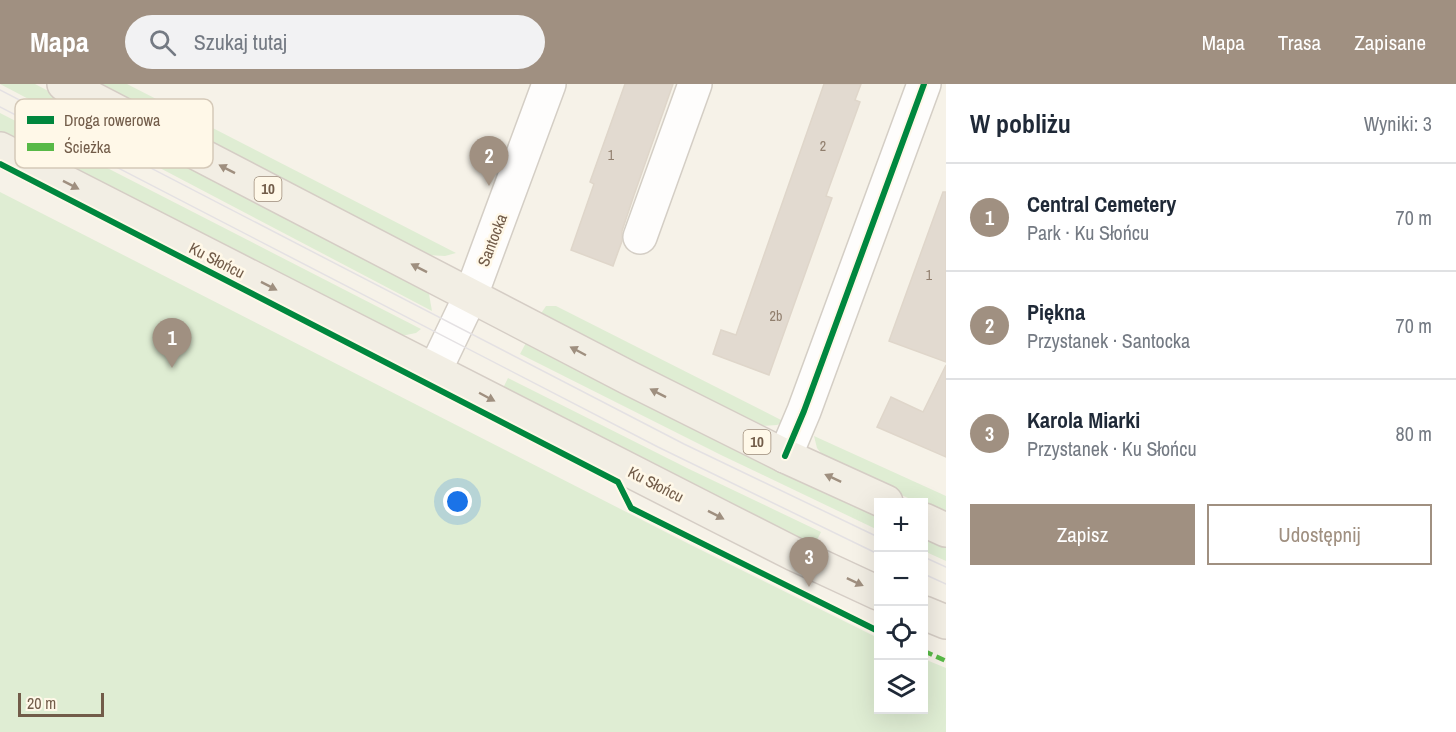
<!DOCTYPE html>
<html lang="pl">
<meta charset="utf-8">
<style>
body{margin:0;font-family:"Archivo Narrow",sans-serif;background:#f2f2f3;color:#1f2937}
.controls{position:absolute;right:18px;bottom:18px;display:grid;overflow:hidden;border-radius:0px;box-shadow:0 6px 24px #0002}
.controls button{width:54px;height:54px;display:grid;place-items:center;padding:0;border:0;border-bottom:2px solid #e0e1e3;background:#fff;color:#1f2937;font:30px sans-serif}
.scale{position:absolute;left:18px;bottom:15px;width:86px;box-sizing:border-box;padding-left:6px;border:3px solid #725c49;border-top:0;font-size:16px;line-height:21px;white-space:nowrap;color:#725c49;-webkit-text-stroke:4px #fff8e8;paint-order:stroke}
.you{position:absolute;left:458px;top:418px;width:21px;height:21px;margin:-15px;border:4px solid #fff;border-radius:50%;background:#1a73e8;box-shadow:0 0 0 9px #1a73e833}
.badge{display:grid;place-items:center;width:39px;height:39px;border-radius:50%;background:#a09081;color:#fff;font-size:20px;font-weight:700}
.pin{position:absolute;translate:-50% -50px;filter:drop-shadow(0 2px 3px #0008)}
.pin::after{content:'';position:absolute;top:32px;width:21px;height:18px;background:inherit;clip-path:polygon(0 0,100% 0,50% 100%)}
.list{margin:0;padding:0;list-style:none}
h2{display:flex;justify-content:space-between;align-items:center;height:78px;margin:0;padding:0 24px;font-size:26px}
h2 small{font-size:20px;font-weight:400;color:#747a83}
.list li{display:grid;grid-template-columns:39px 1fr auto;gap:18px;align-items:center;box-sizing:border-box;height:108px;padding:0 24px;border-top:2px solid #e0e1e3}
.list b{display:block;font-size:22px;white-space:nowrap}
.list p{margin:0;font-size:20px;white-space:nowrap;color:#747a83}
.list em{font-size:20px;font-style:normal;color:#747a83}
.actions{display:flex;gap:12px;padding:18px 24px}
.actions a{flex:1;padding:14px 0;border:2px solid #a09081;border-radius:0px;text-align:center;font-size:21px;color:#a09081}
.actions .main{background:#a09081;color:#fff}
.icon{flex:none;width:33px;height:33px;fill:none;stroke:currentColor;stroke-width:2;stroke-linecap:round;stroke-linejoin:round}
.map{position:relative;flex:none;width:946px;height:648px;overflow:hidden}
header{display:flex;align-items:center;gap:36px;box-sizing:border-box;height:84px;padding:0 30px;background:#a09081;color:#fff}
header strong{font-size:28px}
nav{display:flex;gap:33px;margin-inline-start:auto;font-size:21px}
.search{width:420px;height:54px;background:#f2f2f3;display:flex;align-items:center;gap:15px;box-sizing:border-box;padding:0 21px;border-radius:33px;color:#747a83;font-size:22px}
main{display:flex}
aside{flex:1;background:#fff}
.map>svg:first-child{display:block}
.green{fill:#dfedd3}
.building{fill:#e2dad0;stroke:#dfd6ca;stroke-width:1.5}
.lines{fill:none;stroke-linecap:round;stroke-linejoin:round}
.minor-casing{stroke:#d4cec5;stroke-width:36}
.tertiary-casing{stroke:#d4cec5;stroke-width:36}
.primary-casing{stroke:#d5cdc5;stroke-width:36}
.minor{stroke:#fefdfc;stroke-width:33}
.tertiary{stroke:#fefdfc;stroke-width:33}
.primary{stroke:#f2eee4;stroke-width:33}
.tram{stroke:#e4e1e3;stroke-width:1.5}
.quiet{stroke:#58b947;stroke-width:4.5;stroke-dasharray:9 4.5;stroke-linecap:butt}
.cycleway-casing{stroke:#fff8e8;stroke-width:10}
.cycleway{stroke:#00873e;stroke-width:6}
.oneway{fill:#9f8f7f}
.labels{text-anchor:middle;stroke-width:5;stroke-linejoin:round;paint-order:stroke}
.number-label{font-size:14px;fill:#907e6d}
.shield{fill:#fff8e8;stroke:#9c8b79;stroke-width:1.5}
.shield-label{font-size:15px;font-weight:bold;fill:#725c49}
.street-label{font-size:16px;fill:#725c49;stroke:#fff8e8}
.key{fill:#fff8e8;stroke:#d5c9b8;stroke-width:1.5}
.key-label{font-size:16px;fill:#725c49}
</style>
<header>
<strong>Mapa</strong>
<div class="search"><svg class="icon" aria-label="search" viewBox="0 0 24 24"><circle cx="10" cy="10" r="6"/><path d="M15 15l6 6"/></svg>Szukaj tutaj</div>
<nav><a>Mapa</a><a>Trasa</a><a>Zapisane</a></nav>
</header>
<main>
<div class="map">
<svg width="946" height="648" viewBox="0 0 946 648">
<rect width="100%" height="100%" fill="#f6f2e8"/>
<g class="green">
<polygon points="0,0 35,0 423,203 429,210 432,227"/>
<polygon points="91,0 127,0 456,169 445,172 427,171"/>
<polygon points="0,29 421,245 416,249 401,252 0,47"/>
<polygon points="0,108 689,460 878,554 878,626 924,626 924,575 946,584 946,648 0,648"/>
<polygon points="546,222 556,222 785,338 777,341 760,342 540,231"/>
<polygon points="528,255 878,429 878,446 721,371 520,270"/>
<polygon points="508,294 689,385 821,448 814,462 502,306"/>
<polygon points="814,352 946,412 946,431 924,421 924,418 917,418 828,378 817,364"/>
<polygon points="924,449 946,460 946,477 924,467"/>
</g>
<g class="building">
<polygon points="625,0 673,0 634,111 622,147 622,157 613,182 571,166 594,100 590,98"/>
<polygon points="824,0 861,0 855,16 860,18 826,112 832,114 769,291 713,270 721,246 736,251"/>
<polygon points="943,108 946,108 946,278 889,257"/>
<polygon points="946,281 946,373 877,343 891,313 923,328"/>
</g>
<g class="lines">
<g class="minor-casing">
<g id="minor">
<polyline points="640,153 695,0"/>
<polyline points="785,372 804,327 924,0"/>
</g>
</g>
<g class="tertiary-casing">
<polyline id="tertiary" points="435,286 471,211 549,0"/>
</g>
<g class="primary-casing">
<g id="primary">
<polyline points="64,0 629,294 785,372 886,418"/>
<polyline points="0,65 721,433 794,470 878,509"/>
<polyline points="924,436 946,446"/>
<polyline points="924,529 946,538"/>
</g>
</g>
<use href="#minor" class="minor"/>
<use href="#tertiary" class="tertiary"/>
<use href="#primary" class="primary"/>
<g class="tram">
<polyline points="0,6 684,360 878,453"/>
<polyline points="0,23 658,363 878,470"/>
<polyline points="924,473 946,483"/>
<polyline points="924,490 946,500"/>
</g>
<polyline class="quiet" points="924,567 946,577"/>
<g class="cycleway-casing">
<g id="cycleway">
<polyline points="0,80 618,398 631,424 878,547"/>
<polyline points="785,372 804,327 924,0"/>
</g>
</g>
<use href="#cycleway" class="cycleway"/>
</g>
<defs><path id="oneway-solid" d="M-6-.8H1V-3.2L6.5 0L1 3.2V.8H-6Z" transform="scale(1.5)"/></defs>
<g class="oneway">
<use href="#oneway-solid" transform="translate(227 85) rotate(-153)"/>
<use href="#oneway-solid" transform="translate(71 101) rotate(27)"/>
<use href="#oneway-solid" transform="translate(419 184) rotate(-153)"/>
<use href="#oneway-solid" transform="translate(269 202) rotate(27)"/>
<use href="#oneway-solid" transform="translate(578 267) rotate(-152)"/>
<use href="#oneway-solid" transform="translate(658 309) rotate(-153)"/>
<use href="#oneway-solid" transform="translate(487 313) rotate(28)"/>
<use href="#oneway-solid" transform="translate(833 394) rotate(-155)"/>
<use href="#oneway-solid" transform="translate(716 431) rotate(27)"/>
<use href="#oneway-solid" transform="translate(855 498) rotate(25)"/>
</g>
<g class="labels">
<g class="number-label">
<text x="823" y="67">2</text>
<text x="611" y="76">1</text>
<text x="929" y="196">1</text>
<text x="776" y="237">2b</text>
</g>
<g class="shield">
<rect x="254.5" y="93" width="27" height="24" rx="4.5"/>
<rect x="743.5" y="346" width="27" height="24" rx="4.5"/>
</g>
<g class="shield-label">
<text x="268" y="110">10</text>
<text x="757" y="363">10</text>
</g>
<g class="street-label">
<text transform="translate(492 156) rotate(-69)" y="6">Santocka</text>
<text transform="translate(217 176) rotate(27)" y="6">Ku Słońcu</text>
<text transform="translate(656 400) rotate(27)" y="6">Ku Słońcu</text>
</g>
</g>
<rect x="15" y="15" width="198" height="69" rx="9" class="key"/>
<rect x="27" y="32" width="27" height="8" fill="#00873e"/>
<rect x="27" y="59" width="27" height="8" fill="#58b947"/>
<g class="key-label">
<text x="64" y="42">Droga rowerowa</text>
<text x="64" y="69">Ścieżka</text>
</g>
</svg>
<div class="controls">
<button>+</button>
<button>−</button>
<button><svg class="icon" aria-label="locate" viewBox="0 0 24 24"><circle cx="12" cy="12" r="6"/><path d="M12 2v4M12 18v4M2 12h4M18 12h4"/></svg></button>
<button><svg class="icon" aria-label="layers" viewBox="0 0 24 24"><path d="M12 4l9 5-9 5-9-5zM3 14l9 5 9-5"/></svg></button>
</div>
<div class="scale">20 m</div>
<div class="you"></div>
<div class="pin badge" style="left:172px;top:284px">1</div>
<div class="pin badge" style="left:489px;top:102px">2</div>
<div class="pin badge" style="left:809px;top:503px">3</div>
</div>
<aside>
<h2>W pobliżu<small>Wyniki: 3</small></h2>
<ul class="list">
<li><span class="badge">1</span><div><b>Central Cemetery</b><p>Park · Ku Słońcu</p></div><em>70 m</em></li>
<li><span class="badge">2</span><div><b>Piękna</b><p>Przystanek · Santocka</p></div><em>70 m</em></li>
<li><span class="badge">3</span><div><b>Karola Miarki</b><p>Przystanek · Ku Słońcu</p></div><em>80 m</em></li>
</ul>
<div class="actions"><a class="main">Zapisz</a><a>Udostępnij</a></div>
</aside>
</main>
